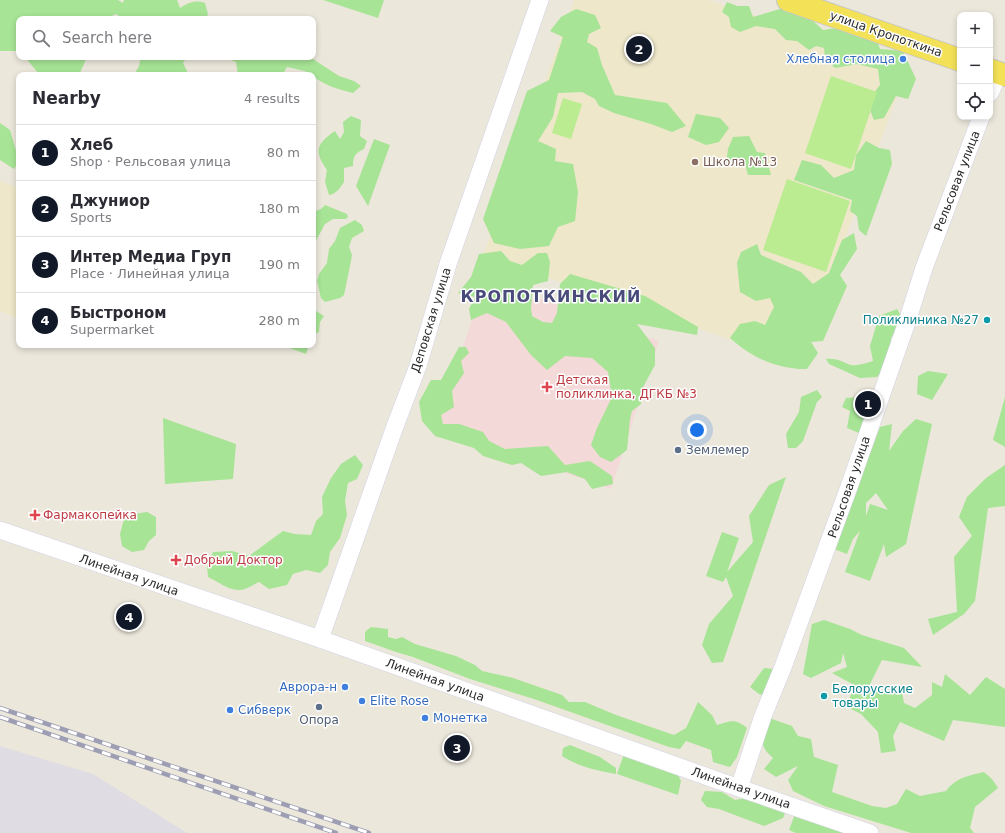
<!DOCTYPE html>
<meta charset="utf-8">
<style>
body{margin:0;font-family:"DejaVu Sans",sans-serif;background:#f2f2f3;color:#2b2b33}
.controls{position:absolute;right:12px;top:12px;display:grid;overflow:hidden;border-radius:8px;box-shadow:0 2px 6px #0003}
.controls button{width:36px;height:36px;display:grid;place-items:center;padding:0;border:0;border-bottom:1px solid #e1e1e2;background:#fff;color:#2b2b33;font:20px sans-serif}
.you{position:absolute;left:697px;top:430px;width:14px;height:14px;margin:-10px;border:3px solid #fff;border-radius:50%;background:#1a73e8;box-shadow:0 0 0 6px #1a73e833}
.badge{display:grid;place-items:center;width:26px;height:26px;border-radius:50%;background:#111827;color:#fff;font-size:13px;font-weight:700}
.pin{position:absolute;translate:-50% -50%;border:2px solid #fff;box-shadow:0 1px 4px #0006}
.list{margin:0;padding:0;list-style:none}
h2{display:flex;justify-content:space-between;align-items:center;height:52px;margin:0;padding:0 16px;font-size:17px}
h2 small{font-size:13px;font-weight:400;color:#7c7c81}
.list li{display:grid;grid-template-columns:26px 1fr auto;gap:12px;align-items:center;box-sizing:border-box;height:56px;padding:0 16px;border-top:1px solid #e1e1e2}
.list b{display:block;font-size:15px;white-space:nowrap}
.list p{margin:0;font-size:13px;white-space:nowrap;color:#7c7c81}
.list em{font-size:13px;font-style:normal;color:#7c7c81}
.icon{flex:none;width:22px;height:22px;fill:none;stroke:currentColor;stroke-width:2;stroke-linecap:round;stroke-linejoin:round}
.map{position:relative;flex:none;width:1005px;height:833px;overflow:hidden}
.search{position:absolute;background:#fff;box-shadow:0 2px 6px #0003;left:16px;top:16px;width:300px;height:44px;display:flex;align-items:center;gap:10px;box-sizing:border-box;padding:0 14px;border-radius:8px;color:#7c7c81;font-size:15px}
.panel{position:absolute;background:#fff;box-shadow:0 2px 6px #0003;left:16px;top:72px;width:300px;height:276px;border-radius:8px}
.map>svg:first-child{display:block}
.industrial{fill:#dfdce4}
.education{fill:#eee7ca}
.medical{fill:#f3d9d8}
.green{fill:#a7e496;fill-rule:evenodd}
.pitch{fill:#bbec91}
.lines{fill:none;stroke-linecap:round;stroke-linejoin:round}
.minor-casing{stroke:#d0d1e3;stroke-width:18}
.major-casing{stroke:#c7c7c7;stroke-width:24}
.minor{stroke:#fff;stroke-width:17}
.major{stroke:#f3e158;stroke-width:22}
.rail-casing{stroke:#9d9eb4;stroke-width:4.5}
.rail{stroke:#fff;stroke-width:3;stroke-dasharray:9;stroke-linecap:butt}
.shop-dot{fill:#3f7fe0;stroke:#fff;stroke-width:1.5}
.education-dot{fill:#8d6e63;stroke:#fff;stroke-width:1.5}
.culture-dot{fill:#0f9aa8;stroke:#fff;stroke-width:1.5}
.health-dot{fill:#e0444e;stroke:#fff;stroke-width:1.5}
.service-dot{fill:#5c6f8a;stroke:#fff;stroke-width:1.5}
.labels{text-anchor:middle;stroke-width:3;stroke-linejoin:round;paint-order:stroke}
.street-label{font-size:12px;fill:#292929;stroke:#fff}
.shop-label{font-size:12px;fill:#366cbe;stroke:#fff;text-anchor:start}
.education-label{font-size:12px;fill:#785e54;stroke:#fff;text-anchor:start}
.culture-label{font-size:12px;fill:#0d838f;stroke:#fff;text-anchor:end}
.health-label{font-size:12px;fill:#be3a42;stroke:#fff;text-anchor:start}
.service-label{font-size:12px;fill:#4e5e75;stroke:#fff;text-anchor:start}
.district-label{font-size:16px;font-weight:bold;letter-spacing:1px;fill:#494c7b;stroke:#fff}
</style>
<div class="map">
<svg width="1005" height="833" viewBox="0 0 1005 833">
<rect width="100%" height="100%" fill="#ece7db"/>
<polygon class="industrial" points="0,746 93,774 187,833 0,833"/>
<g class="education">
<polygon points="574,0 708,0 907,68 800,363 483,256"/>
<polygon points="0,181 19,188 19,319 0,311"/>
</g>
<polygon class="medical" points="541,299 659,341 611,489 436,427 478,302"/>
<g class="green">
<path d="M0,0H118L123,3L124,0H177L180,8C189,2 195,0 205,3L208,14L206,19H124L116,14L105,19H19V51H0Z"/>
<polygon points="323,0 384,0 378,18"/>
<path d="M727,2L737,6H749L753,17L790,6L801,10L823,30L850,26L874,32L880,49L903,51L916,79L908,99L896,96L884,118L874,120C867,105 870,97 880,85L878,69L857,64L835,68L825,58L824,48L816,46L809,50L797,41L786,40L775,29L756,26L740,32L731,27L729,17L722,12Z"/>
<polygon points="576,9 595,15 601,28 589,34 587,42 597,48 602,65 615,95 667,103 686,126 672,132 651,124 614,113 599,106 595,99 582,92 558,93 553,117 538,141 556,149 555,161 573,164 578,192 575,221 558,227 549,246 520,249 494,243 483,219 527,91 549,80 563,37 550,31 561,17"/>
<polygon points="25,57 87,57 79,75 38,75 38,73"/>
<polygon points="141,57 187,57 183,63 189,75 134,75 139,66"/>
<path d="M223,57H310L339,76L354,81L361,86L353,93C336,89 328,86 313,77V75H310L305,71L287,67L283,74L284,75H238L236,62Z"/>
<polygon points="696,114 720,118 729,128 719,142 706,145 688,137"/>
<path d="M351,116L361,120L360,136L367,141L364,149C355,153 353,156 353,166L344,168V182C340,188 336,194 329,195L325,182L327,170C314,151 316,144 335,131L340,139L344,132L343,122Z"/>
<polygon points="0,123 10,130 19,161 14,169 0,160"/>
<polygon points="749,136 757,152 765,153 771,175 748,175 745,164 726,164 728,149 733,137"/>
<polygon points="374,139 390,145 368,206 356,186"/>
<polygon points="866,141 879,148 890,150 892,164 866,236 859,230 857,216 850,211 852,200 794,180 802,160 821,165 834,178 854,170 856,155"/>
<polygon points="325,205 347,214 348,217 346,219 333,219 325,224 313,246 313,212 321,209"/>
<polygon points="355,220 362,225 364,231 352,238 349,247 352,255 350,266 344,295 340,298 325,302 321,298 317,281 319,274 327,263 329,249 335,241 340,228"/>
<path d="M854,233L857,249L840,275L847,286L823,341L811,342L818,353L807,369C789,370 765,363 750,353C743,349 736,343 730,338L740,324L755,321L765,325L774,307L770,298L756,301L740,292L737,263L741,252L757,244L761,255L801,272L813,284L829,273L842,240Z"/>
<polygon points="501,251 510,261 522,265 538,253 547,253 550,262 548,281 533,285 531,308 532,316 543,322 552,323 557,313 560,284 570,274 645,296 698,327 697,335 637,324 655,348 655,365 643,387 641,404 632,411 630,419 627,450 611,462 600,457 591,445 597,428 612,397 608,372 592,358 565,356 547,370 531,355 506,322 487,313 471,320 469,309 475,297 458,293 471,277 479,254"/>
<polygon points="313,309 324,316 320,322 319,332 313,335"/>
<path d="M897,309L903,319L891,338V350L885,368L877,377L860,378L829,364L826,359C838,358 841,362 851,365C858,366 866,363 873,361L870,346L879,316Z"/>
<polygon points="281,345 309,345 306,354"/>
<polygon points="459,347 466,347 469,353 461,361 464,373 452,391 454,407 441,415 443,424 459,424 483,432 489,441 505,449 548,446 565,465 590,461 612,476 613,484 592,489 585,479 567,472 541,476 521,463 512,465 483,456 474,448 435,436 422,421 419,402 431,380 441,380"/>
<polygon points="928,371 948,374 932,400 917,394 918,376"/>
<polygon points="817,390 822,397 817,402 803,441 796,448 788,448 786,434 799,412 801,397"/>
<polygon points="862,397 861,406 864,422 859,433 847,428 850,411 842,407 846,398"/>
<polygon points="1005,397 1005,447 993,440"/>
<polygon points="163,418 236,444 233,479 165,484"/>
<path d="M916,419L932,424L906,544L886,557L884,544L870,581L845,572L860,531L853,539L847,554L834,549L880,427L892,424L889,451L903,431ZM876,493L888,510L870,504L866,516V503Z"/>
<path d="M355,455L363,465L357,479L348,483L345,501L347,515L340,538L330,552L328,565L320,573L306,570L293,574L287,585L269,589L259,582C253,585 245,591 238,590C228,590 217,581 208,577L207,566L213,552L232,551L249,556L283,531L295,534L311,535L316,521L323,514L322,497L331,478L341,464Z"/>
<polygon points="1005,465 1005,506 988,508 975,601 964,614 933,635 928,619 957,612 954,557 972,536 959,517 967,497 986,478"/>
<polygon points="786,477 723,662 712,663 702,645 709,624 733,596 726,577 723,582 706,576 722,532 739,538 727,572 753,542 749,516 769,485"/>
<polygon points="147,512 156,517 156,535 149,541 144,550 132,552 122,546 120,534 124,519 134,514"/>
<polygon points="824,620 850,629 862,635 904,648 922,667 882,660 868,688 864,685 860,698 865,692 902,692 904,703 915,708 932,695 932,682 942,687 945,674 970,695 986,677 1005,689 1005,727 953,720 944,741 900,722 893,736 896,751 881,753 878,732 861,714 847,707 854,685 832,673 847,667 843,653 841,663 811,678 803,674 812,624"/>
<path d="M371,627L388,629V637L396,639L402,637L415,644L456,656L475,665L482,671L513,678L562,695L569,702H585L616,715L674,735L686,728L698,702L712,715L717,725C730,721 735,718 747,728L737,757L730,767L713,762L711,750L686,741L680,749L669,747L534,699L470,679L413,657L396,652L365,641V632Z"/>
<polygon points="764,668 774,669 766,696 759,694 750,687"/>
<path d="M769,718L792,726L798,736L811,739L814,757L838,765L832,792L872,806L886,808L897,804L906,789L920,796L946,791C955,778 970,775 984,772L992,779L998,788L975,807L970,828L974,833H911L824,806L793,791L788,780L798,766L776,777L764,769L773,758C756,744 764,736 769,718Z"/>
<path d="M570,745L600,757L616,768V774C598,771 577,766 562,756L563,748Z"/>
<polygon points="624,754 678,775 681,781 678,795 617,774"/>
<polygon points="705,791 722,792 735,800 750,797 778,806 785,813 783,818 764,826 719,809 707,807 701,800"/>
<polygon points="795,814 850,833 796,833 789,830"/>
</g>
<g class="pitch">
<polygon points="831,76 877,92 851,169 805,153"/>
<polygon points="563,98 582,104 571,139 552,133"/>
<polygon points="787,179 850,201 826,272 763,250"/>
</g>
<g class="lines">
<g class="minor-casing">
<g id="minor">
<polyline points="990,93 999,73"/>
<polyline points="0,530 320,639 739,788 870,833"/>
<polyline points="320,639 394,429 418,366 448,264 540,0"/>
<polyline points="739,788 763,716 783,667 849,487 907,322 924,268 981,117"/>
</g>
</g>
<g class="major-casing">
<g id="major">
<polyline points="788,0 960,60"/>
<polyline points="990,70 1005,75"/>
</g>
</g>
<use href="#minor" class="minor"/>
<use href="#major" class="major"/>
<g class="rail-casing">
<g id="rail">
<polyline points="0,708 369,833"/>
<polyline points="0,717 336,833"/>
</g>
</g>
<use href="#rail" class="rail"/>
</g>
<g class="shop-dot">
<circle cx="903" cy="59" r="4"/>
<circle cx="345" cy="687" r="4"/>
<circle cx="362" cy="701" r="4"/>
<circle cx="230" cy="710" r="4"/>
<circle cx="425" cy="718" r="4"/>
</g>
<circle class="education-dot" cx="695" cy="162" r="4"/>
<g class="culture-dot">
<circle cx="987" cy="320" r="4"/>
<circle cx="824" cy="696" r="4"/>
</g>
<g class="health-dot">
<path d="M545 381h4v4h4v4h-4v4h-4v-4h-4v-4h4z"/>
<path d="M33 509h4v4h4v4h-4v4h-4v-4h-4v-4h4z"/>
<path d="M174 554h4v4h4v4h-4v4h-4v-4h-4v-4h4z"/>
</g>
<g class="service-dot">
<circle cx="678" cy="450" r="4"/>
<circle cx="319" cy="707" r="4"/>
</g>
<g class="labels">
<g class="street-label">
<text transform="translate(886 34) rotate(19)" y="4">улица Кропоткина</text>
<text transform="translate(957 181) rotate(-69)" y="4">Рельсовая улица</text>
<text transform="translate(431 320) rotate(-73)" y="4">Деповская улица</text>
<text transform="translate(849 487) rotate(-71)" y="4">Рельсовая улица</text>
<text transform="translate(129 575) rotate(19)" y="4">Линейная улица</text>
<text transform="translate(435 680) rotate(20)" y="4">Линейная улица</text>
<text transform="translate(741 788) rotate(19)" y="4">Линейная улица</text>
</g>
<g class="shop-label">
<text x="895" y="63" text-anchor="end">Хлебная столица</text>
<text x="337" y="691" text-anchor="end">Аврора-н</text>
<text x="370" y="705">Elite Rose</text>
<text x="238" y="714">Сибверк</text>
<text x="433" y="722">Монетка</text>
</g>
<g class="education-label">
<text x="703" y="166">Школа №13</text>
</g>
<g class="culture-label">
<text x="979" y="324">Поликлиника №27</text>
<text x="832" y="693" text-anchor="start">Белорусские<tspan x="832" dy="14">товары</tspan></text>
</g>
<g class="health-label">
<text x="556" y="384">Детская<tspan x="556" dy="14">поликлинка, ДГКБ №3</tspan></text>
<text x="43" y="519">Фармакопейка</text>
<text x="184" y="564">Добрый Доктор</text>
</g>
<g class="service-label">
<text x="686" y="454">Землемер</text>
<text x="319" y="724" text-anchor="middle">Опора</text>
</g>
<g class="district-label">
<text x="551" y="302">КРОПОТКИНСКИЙ</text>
</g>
</g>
</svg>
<div class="controls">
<button>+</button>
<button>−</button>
<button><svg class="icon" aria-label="locate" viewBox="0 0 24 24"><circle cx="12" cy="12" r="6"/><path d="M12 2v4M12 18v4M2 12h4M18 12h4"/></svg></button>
</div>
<div class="you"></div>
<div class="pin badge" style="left:868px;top:404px">1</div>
<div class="pin badge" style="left:639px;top:49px">2</div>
<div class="pin badge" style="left:457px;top:748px">3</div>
<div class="pin badge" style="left:129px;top:617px">4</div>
<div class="search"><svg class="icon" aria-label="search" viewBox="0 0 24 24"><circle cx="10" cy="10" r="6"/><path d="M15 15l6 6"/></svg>Search here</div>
<section class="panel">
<h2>Nearby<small>4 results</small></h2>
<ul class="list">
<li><span class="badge">1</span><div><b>Хлеб</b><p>Shop · Рельсовая улица</p></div><em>80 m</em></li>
<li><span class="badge">2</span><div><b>Джуниор</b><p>Sports</p></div><em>180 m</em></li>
<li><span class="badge">3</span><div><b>Интер Медиа Груп</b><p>Place · Линейная улица</p></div><em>190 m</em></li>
<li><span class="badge">4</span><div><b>Быстроном</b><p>Supermarket</p></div><em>280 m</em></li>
</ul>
</section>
</div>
